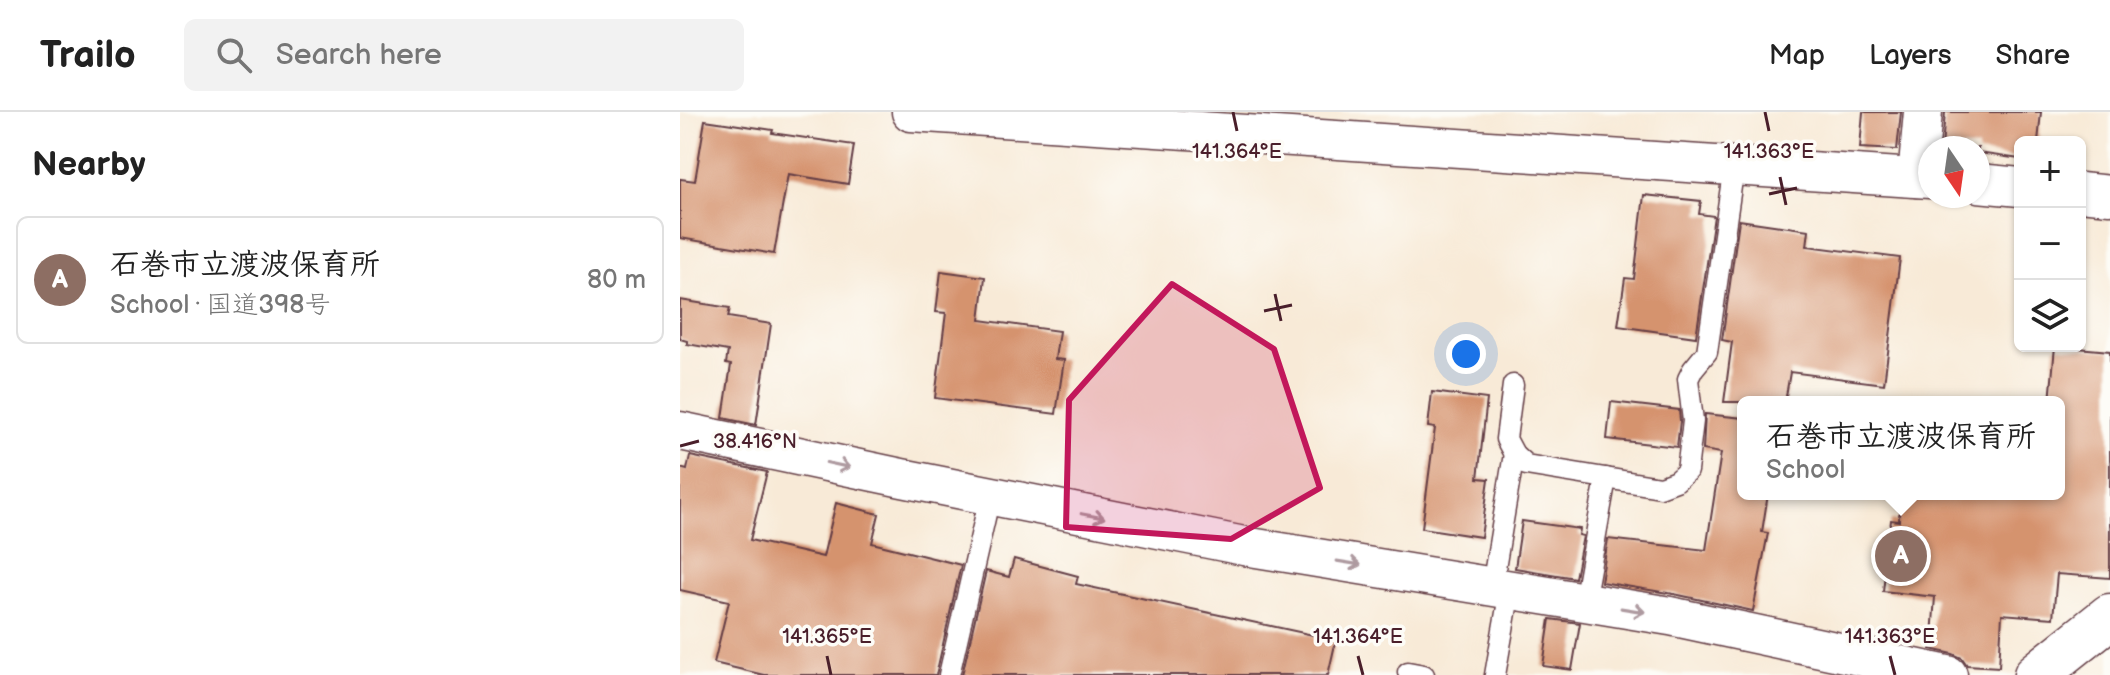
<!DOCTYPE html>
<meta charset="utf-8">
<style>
body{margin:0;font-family:"Balsamiq Sans","Klee One",sans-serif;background:#f2f2f2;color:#222}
.controls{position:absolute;right:24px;top:24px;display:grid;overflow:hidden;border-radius:12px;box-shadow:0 2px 6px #0004}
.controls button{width:72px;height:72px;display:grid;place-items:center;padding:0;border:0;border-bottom:2px solid #e0e0e0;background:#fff;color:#222;font:40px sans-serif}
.compass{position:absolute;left:1238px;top:24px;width:72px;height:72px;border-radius:50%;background:#fff;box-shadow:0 2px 6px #0004;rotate:167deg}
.you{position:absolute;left:786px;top:242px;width:28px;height:28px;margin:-20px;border:6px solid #fff;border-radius:50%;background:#1a73e8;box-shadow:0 0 0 12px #1a73e833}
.badge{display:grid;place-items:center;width:52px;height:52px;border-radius:50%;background:#b45309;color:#fff;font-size:26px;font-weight:700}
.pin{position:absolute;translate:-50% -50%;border:4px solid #fff;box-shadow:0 2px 8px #0006}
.popup{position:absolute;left:1057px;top:284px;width:328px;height:104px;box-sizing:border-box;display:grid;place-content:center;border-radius:12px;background:#fff;filter:drop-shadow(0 2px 6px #0005);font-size:26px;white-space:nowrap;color:#767676}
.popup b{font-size:30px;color:#222}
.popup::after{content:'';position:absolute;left:50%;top:100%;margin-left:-16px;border:16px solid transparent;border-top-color:#fff}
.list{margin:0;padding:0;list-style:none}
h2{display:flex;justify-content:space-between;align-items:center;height:104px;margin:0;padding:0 32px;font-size:34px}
h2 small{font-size:26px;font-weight:400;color:#767676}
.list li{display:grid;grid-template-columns:52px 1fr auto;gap:24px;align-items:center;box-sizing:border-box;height:128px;margin:0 16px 16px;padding:0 16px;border:2px solid #e0e0e0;border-radius:12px}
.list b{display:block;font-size:30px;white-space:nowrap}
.list p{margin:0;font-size:26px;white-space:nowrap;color:#767676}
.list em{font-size:26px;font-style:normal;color:#767676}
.icon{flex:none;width:44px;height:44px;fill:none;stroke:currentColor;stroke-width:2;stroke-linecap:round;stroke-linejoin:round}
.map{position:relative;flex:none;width:1430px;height:563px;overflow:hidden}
header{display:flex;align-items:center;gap:48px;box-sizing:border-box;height:112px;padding:0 40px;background:#fff;border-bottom:2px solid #e0e0e0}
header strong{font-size:38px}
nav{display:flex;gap:44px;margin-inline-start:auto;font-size:28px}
.search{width:560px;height:72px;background:#f2f2f2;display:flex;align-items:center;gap:20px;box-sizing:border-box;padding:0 28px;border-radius:12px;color:#767676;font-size:30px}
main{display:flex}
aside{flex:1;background:#fff}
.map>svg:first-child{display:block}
.building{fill:#d5936e}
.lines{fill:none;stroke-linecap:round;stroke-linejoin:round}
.lane-casing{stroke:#643d45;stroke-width:23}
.street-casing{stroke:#643d45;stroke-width:41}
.highway-casing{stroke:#643d45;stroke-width:47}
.lane{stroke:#fff;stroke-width:20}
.street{stroke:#fff;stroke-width:38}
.highway{stroke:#fff;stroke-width:44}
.oneway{stroke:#ae9aa0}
.marked{fill:#c2185b;fill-opacity:0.2;stroke:#c2185b;stroke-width:6;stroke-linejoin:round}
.ticks{fill:none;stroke:#4a1f2b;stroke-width:3}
.ticks-label{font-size:20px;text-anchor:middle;fill:#4a1f2b;stroke:#fdfcf7;stroke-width:7;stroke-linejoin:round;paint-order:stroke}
</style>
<header>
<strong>Trailo</strong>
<div class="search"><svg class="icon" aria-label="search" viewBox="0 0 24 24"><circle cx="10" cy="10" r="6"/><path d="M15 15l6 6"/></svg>Search here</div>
<nav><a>Map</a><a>Layers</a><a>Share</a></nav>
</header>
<main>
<aside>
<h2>Nearby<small></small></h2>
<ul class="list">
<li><span class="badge" style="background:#8d6e63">A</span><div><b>石巻市立渡波保育所</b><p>School · 国道398号</p></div><em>80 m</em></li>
</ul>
</aside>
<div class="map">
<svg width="1430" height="563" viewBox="0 0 1430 563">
<rect width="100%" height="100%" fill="#fdfcf7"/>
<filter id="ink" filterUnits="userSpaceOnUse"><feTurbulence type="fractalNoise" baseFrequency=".0125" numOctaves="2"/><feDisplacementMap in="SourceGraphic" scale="16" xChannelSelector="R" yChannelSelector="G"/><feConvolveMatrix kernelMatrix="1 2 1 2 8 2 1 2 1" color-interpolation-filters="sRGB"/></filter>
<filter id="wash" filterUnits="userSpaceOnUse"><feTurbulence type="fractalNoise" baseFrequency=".006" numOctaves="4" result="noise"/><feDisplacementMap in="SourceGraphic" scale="32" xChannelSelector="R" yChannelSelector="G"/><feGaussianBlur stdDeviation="1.8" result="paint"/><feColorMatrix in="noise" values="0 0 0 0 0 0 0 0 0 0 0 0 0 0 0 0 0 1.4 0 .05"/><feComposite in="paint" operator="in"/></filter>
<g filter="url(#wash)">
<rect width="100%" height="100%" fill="#f8ead7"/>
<g id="blocks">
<g class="building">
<polygon points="1183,0 1221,0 1217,38 1180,36"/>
<polygon points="1265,0 1361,0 1358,30 1340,30 1340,47 1298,41 1298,36 1262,36"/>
<polygon points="25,8 93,18 92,21 174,33 168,72 108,62 94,142 0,126 0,67 15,69"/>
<polygon points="964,83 1021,89 1019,102 1034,104 1016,225 938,214 945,166 954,167"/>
<polygon points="1059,108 1129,118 1127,134 1220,146 1204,272 1110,260 1105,290 1044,290 1052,230 1042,228"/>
<polygon points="261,159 305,165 300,208 379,219 375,247 384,248 376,302 255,286 266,201 256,200"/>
<polygon points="0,188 50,196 48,205 91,212 76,313 43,306 51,253 46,252 48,239 7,232 7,229 0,227"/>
<polygon points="1375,234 1430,239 1430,466 1377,462 1373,506 1322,502 1319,555 1287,553 1282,546 1273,542 1251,537 1255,485 1203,479 1211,408 1219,409 1220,382 1379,382 1379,290 1370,290"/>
<polygon points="752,280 807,287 798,366 809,367 801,425 742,416 755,316 748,315"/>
<polygon points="931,290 999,298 1000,309 997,335 927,327"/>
<polygon points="1025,302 1063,306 1063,382 1088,382 1082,420 1088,421 1073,499 994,482 921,470 928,427 1026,438 1041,341 1023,338"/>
<polygon points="10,344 87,360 70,428 143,445 156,391 199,402 192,431 281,453 256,563 84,563 34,551 49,489 0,478 0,356 7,358"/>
<polygon points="842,409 900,417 899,423 903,424 895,466 835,456"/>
<polygon points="334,447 398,464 396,472 656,528 648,563 282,563 306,459 329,465"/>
<polygon points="870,507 900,511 892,558 863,554"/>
</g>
</g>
</g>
<g filter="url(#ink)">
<use href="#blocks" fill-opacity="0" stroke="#643d45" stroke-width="2"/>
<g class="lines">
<g class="lane-casing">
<g id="lane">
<polyline points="833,273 826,327 834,342 846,353 980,375 996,369 1007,359 1013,309 1008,267 1013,257 1027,240 1054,54"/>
<polyline points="812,475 834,342"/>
<polyline points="904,490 926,366"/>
<polyline points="728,560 744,563"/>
<polyline points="269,563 310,384"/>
<polyline points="815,563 830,478"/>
</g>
</g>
<g class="street-casing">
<g id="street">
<polyline points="231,0 1250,67"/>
<polyline points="1237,66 1243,0"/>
<polyline points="1298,71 1340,75"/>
<polyline points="1400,80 1430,83"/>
<polyline points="0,319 222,366 564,434 990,504 1268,563"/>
</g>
</g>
<g class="highway-casing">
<polyline id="highway" points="1356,563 1430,504"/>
</g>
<use href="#lane" class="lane"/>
<use href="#street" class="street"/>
<use href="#highway" class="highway"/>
</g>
<defs><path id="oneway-shaft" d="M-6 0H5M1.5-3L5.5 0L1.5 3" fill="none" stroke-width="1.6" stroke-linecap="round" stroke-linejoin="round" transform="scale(2)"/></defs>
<g class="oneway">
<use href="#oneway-shaft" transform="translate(158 353) rotate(12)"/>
<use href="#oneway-shaft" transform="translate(413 404) rotate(11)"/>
<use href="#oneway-shaft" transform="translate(669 451) rotate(9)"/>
<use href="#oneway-shaft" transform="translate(953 498) rotate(9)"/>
</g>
</g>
<path class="marked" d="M492,172L594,237L640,376L551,427L386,415L389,288Z"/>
<path class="ticks" d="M553,0L557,19M1085,0L1089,19M1100,65L1106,93M1089,82L1117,76M595,182L601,209M584,199L612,193M0,334L19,329M147,544L151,563M678,544L683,563M1210,544L1215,563"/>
<g class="ticks-label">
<text x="557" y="46">141.364°E</text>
<text x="1089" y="46">141.363°E</text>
<text x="75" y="336">38.416°N</text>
<text x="147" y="531">141.365°E</text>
<text x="678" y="531">141.364°E</text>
<text x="1210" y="531">141.363°E</text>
</g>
</svg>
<div class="controls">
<button>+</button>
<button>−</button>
<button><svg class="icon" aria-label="layers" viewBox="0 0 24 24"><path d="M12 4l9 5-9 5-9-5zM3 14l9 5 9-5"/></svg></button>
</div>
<svg class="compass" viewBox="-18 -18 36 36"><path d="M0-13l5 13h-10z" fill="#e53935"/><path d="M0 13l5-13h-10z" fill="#767676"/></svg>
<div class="you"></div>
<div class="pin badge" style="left:1221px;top:444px;background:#8d6e63">A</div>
<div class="popup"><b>石巻市立渡波保育所</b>School</div>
</div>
</main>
